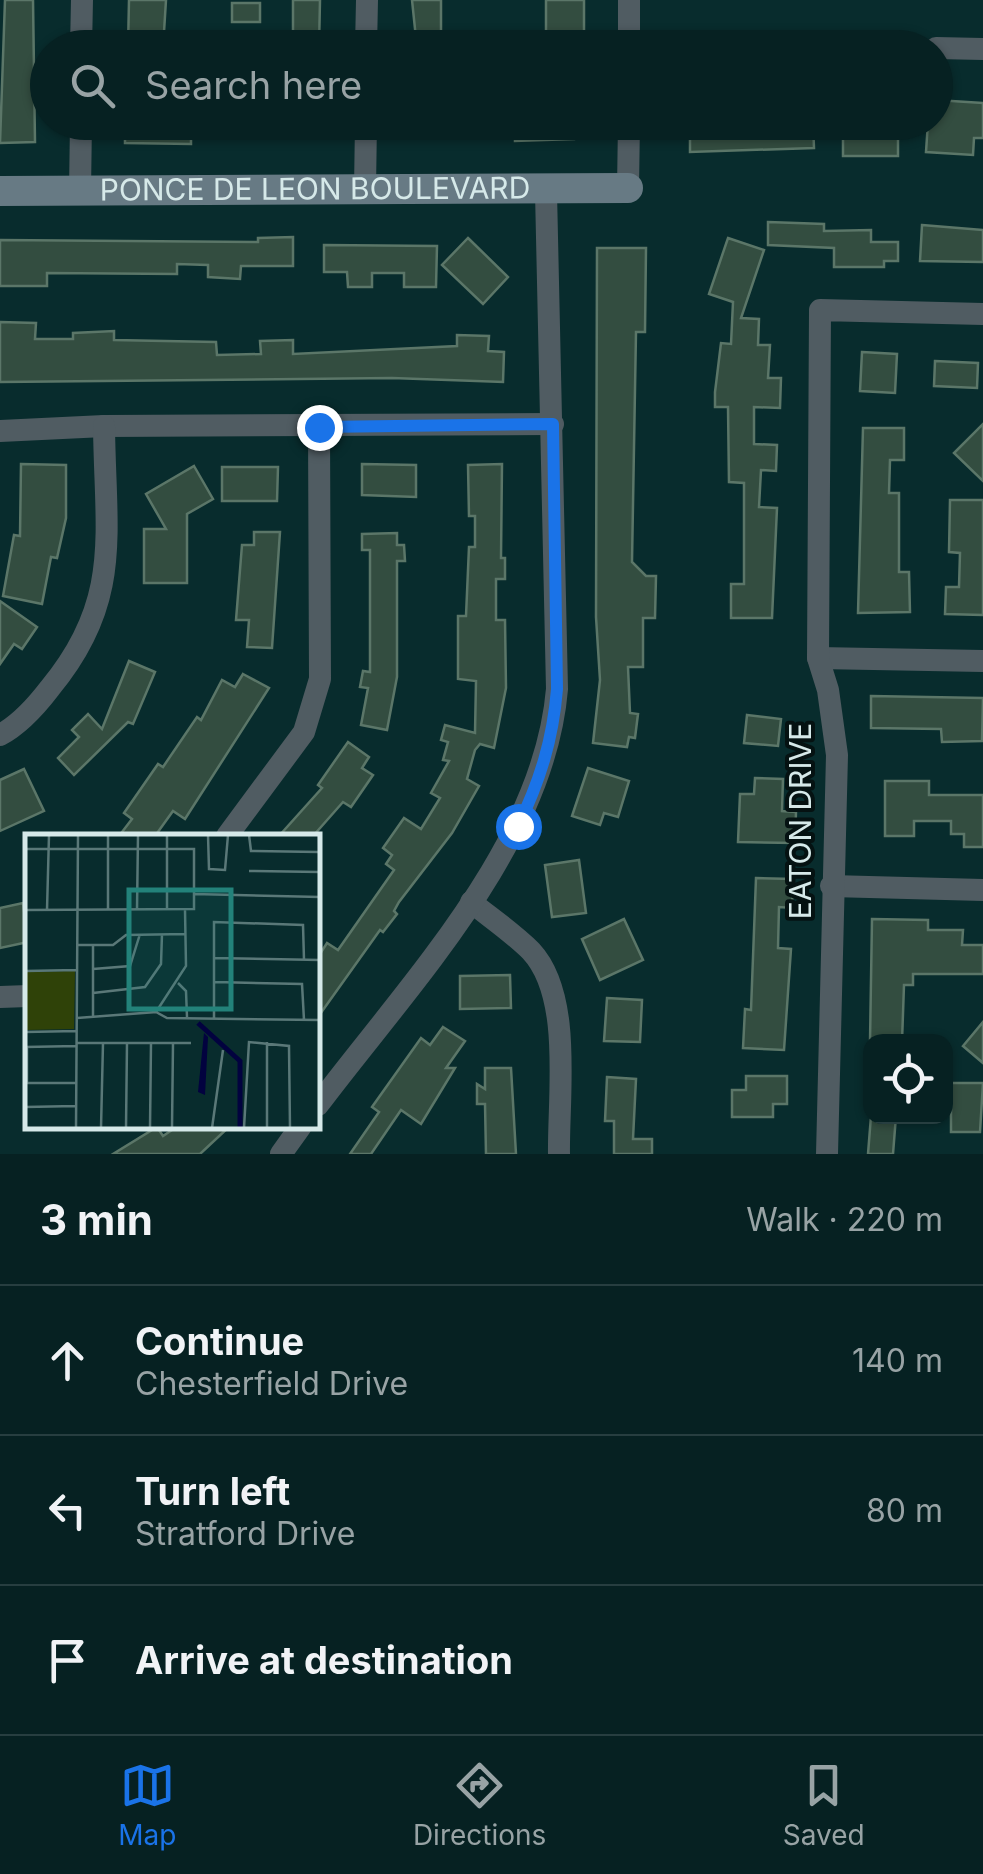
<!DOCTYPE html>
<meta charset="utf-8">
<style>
body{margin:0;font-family:Inter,sans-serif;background:#142e2f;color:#f1f3f6}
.controls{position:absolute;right:30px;bottom:30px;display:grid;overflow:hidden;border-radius:20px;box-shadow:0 2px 8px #0004}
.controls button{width:90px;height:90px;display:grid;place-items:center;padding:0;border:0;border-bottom:2px solid #273e40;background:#062122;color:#f1f3f6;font:50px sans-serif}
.stop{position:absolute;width:30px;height:30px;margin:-22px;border:8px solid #1a73e8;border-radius:50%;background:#fff}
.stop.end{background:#1a73e8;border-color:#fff;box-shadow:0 2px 10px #0008}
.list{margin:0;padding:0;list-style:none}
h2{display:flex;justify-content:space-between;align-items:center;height:130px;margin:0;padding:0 40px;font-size:42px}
h2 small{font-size:32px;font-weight:400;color:#98a3a5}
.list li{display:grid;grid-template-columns:65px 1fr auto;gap:30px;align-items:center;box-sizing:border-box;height:150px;padding:0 40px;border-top:2px solid #273e40}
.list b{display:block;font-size:38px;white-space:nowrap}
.list p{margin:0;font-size:32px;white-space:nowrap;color:#98a3a5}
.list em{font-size:32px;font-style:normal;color:#98a3a5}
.icon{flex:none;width:55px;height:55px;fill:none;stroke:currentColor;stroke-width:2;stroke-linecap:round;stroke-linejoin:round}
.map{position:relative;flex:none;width:983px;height:1154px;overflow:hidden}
.search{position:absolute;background:#062122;box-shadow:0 2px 8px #0004;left:30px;right:30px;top:30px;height:110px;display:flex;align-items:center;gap:25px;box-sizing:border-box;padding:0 35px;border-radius:55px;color:#98a3a5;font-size:38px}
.sheet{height:580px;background:#062122}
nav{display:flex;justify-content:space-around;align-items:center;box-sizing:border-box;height:140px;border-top:2px solid #273e40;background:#062122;font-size:28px;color:#98a3a5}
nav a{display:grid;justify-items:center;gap:5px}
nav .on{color:#1a73e8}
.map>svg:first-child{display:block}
.building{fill:#334d40;stroke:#5b7668;stroke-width:2.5}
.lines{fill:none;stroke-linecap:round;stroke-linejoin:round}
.street{stroke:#505c62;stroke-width:22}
.secondary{stroke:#677a84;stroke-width:30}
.route{stroke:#1a73e8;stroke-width:12}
.labels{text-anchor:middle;stroke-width:8;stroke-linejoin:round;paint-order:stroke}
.street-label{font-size:30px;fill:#d6e9e9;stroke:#051212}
.inset-river{fill:none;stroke:#02023f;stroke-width:5}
.inset-road{fill:none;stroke:#5a7878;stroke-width:2.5}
.view{fill:#23827a;fill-opacity:0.15;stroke:#23827a;stroke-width:5}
.inset-edge{fill:none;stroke:#d6e9e9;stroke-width:5}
</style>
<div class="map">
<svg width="983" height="1154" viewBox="0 0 983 1154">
<rect width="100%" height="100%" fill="#082c2d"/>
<g class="building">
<polygon points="5,0 33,0 35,142 0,143"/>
<polygon points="129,0 166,0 163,48 128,48"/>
<polygon points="293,0 320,0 319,48 293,48"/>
<polygon points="412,0 441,0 441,48 417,48"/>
<rect x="546" y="0" width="38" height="48"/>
<rect x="232" y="3" width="28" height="19"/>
<polygon points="936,100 983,103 983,138 974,138 973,155 926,152 928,122 936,122"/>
<polygon points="125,122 191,122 191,144 125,143"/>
<polygon points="227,122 311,122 311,137 227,135"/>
<rect x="414" y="122" width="64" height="15"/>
<polygon points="515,122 574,122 574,139 515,141"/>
<polygon points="690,122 813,122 814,148 690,152"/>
<rect x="843" y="122" width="55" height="34"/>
<polygon points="768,222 824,224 824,231 871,230 871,242 898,242 898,261 884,261 884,267 834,267 834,248 768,245"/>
<polygon points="922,225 983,230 983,262 920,261"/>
<polygon points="293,237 293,266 241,266 240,279 208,277 208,265 177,264 177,274 47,273 47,286 0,286 0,240 258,242 258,238"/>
<polygon points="468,238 508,277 483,304 442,265"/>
<polygon points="728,238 764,250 741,318 759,319 758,345 770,345 768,378 781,378 780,408 754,407 754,444 777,445 776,471 761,470 759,507 777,508 772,618 731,618 731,584 744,584 744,483 729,482 728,407 715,407 715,392 721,343 731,344 733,302 709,294"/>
<polygon points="324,245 437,246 436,287 404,287 404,273 372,273 372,287 348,287 347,272 324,272"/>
<polygon points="597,248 646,248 645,332 636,332 632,562 646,576 656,576 655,618 643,618 643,667 628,667 630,713 638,714 635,738 629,737 627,747 593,743 600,680 596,617"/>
<polygon points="0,322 36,323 35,339 73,339 73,333 114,331 114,340 216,342 217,355 261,354 260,341 293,340 293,354 457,346 457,335 489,336 488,351 504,352 503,382 392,378 0,382"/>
<polygon points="862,352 897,354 895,393 860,391"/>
<polygon points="935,361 978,363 977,388 934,386"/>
<polygon points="983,424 983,481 954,453"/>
<polygon points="863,428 904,428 904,460 890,460 889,493 899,493 899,572 909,572 910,612 858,613"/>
<polygon points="21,464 66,465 66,518 57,558 51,557 42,604 3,596 14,535 20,536"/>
<polygon points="362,464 416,465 416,497 362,495"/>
<polygon points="502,464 501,558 505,558 505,579 496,579 496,620 505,620 506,688 494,748 480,744 475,750 467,779 479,786 452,833 399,902 394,911 397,914 383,932 380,930 318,1017 318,957 327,943 338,950 394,870 386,864 392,855 383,848 404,818 421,829 440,798 431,793 449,761 443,760 448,742 441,740 445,725 475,733 476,681 458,679 458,616 466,616 469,547 475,547 475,516 469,516 468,465"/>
<polygon points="194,466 213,499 187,514 187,583 144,583 144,529 166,529 146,494"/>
<polygon points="222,467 278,467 277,501 222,501"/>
<polygon points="950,500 983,500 983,615 945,614 946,587 959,587 960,553 949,552"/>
<polygon points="254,532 280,532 272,648 247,647 249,620 236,620 242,545 254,545"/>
<polygon points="397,533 397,545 404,545 405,561 397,561 397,677 387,730 361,725 368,688 360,687 363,671 370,672 370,550 362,550 362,534"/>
<polygon points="0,601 37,627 22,649 14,644 0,664"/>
<polygon points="129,661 155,672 133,724 128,722 74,775 58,758 79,737 72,730 88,714 102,729"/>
<polygon points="243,674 269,688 185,819 173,811 155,836 119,836 132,819 124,813 158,764 163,767 197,717 201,720 222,680 235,687"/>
<polygon points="871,696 983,698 982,741 942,742 941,729 871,728"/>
<polygon points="747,715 781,719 778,746 744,743"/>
<polygon points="348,742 369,757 362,768 373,775 351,807 343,802 313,836 279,836 322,788 318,785"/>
<polygon points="588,768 629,781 618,817 604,813 600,825 572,816"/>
<polygon points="24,769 44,811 0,831 0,780"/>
<polygon points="755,778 783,779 782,811 796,812 795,843 738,842 740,794 754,794"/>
<polygon points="885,781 929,781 929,795 983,795 983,847 964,847 964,834 951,834 951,821 914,821 914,836 885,836"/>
<polygon points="579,860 586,913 552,917 545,865"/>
<polygon points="756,878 793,879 792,908 779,907 778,948 791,949 784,1050 743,1048 745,1009 751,1010"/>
<polygon points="23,903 28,942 0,948 0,908"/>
<polygon points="624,919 643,960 600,980 582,939"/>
<polygon points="872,919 928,920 928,930 963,930 962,945 983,945 983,974 913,974 913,985 904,985 902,1042 870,1042"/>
<polygon points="510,975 511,1008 460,1009 460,976"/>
<polygon points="607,998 642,1000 640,1042 604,1041"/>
<polygon points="983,1022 983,1063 963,1046"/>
<polygon points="443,1027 465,1041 446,1068 455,1068 421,1124 401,1110 371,1154 350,1154 379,1112 372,1107 421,1038 430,1045"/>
<polygon points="485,1068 511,1068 516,1154 486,1154 485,1104 477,1104 477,1084 485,1089"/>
<polygon points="746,1076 787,1076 787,1104 773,1104 773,1117 732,1117 732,1090 746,1090"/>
<polygon points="607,1077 636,1079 633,1139 652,1139 652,1154 614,1154 614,1121 605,1121"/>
<polygon points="951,1083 983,1083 980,1132 951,1132"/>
<polygon points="871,1116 896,1116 893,1154 868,1154"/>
<polygon points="178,1126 230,1126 200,1154 113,1154 157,1127 163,1136"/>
</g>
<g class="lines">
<g class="street">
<polyline points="629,0 629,48"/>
<polyline points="629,43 891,48"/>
<polyline points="81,48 82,0"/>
<polyline points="366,48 367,0"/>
<polyline points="936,48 983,49"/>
<polyline points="628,188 629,122"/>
<polyline points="365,189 366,122"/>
<polyline points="80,191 81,122"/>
<polyline points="0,431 104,426 553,424"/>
<polyline points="818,658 983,661"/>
<path d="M0,735C19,725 37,705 50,688C123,600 105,533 104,426"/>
<polyline points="227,836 304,732 320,679 319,427"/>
<polyline points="831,886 983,890"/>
<path d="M471,902C491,918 513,933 531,951C573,996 558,1096 559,1154"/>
<polyline points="0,997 28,996"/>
<path d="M318,1105C409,984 544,845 557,689L546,192"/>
<polyline points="281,1154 301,1126"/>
<polyline points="827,1154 837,755 828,690 818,658 820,310 983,314"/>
</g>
<path class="secondary" id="s1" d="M0,191L628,188"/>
</g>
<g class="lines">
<path class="route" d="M319,427L553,424L557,689C553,739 540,781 518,826"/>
</g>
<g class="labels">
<g class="street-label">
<text dy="10" stroke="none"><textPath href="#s1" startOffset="315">PONCE DE LEON BOULEVARD</textPath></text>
<text transform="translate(801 821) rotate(-90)" y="10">EATON DRIVE</text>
</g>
</g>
<g transform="translate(25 834)">
<rect width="295" height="295" fill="#082c2d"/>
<path d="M50,137L49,195L0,196V138Z" fill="#2f4208"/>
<path d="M179,199L183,203L180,261L173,258Z" fill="#02023f"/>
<path class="inset-river" d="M173,189L215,227V293"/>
<path class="inset-road" d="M183,1L184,35L200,36L203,1M224,1L226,17L294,18M294,1L295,85M0,15H169V75L0,76M224,37L295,38M169,60L295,63M22,76L24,1M83,76V1M112,76L113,1M142,76V1M53,111H88L101,101L161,100M188,124L295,126M68,135L105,132L115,100M0,137L52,136M190,148L277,150L279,186M153,149L161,157L162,183M68,159L120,153L136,130L137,100M131,178L142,184L295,186M52,184L131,178L161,132L160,76M68,184V111M189,184V88L278,91L279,126M0,198L52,197M52,209H166M0,213L52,212M2,213V249H51M0,273L51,272M51,294L53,1M76,294L78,209M101,294L102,209M125,294L126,209M147,294L148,209M187,294L198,216M219,294L224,208L264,212L265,294M242,294V208"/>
<path class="view" d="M104,56H206V175H104Z"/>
<rect width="295" height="295" class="inset-edge"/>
</g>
</svg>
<div class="controls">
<button><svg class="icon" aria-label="locate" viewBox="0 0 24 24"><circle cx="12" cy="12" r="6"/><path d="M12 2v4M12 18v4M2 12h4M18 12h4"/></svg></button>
</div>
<div class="stop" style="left:518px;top:826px"></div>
<div class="stop end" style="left:319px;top:427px"></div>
<div class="search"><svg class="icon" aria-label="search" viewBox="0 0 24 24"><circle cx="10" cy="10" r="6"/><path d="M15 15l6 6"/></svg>Search here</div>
</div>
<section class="sheet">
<h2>3 min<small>Walk · 220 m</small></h2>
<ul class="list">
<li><svg class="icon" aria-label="ahead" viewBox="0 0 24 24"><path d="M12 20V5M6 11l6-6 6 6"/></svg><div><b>Continue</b><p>Chesterfield Drive</p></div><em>140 m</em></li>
<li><svg class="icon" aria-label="left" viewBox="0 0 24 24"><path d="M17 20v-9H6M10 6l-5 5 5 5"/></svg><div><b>Turn left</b><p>Stratford Drive</p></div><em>80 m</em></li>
<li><svg class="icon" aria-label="arrive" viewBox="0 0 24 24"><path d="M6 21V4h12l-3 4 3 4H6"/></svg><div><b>Arrive at destination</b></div></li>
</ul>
</section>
<nav>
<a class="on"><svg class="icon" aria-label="map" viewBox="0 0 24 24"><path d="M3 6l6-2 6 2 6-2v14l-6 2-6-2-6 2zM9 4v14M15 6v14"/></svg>Map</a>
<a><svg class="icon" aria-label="directions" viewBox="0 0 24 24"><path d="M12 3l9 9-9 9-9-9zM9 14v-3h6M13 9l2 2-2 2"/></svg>Directions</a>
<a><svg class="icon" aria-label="saved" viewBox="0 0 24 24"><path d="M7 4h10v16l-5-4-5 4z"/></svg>Saved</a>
</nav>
